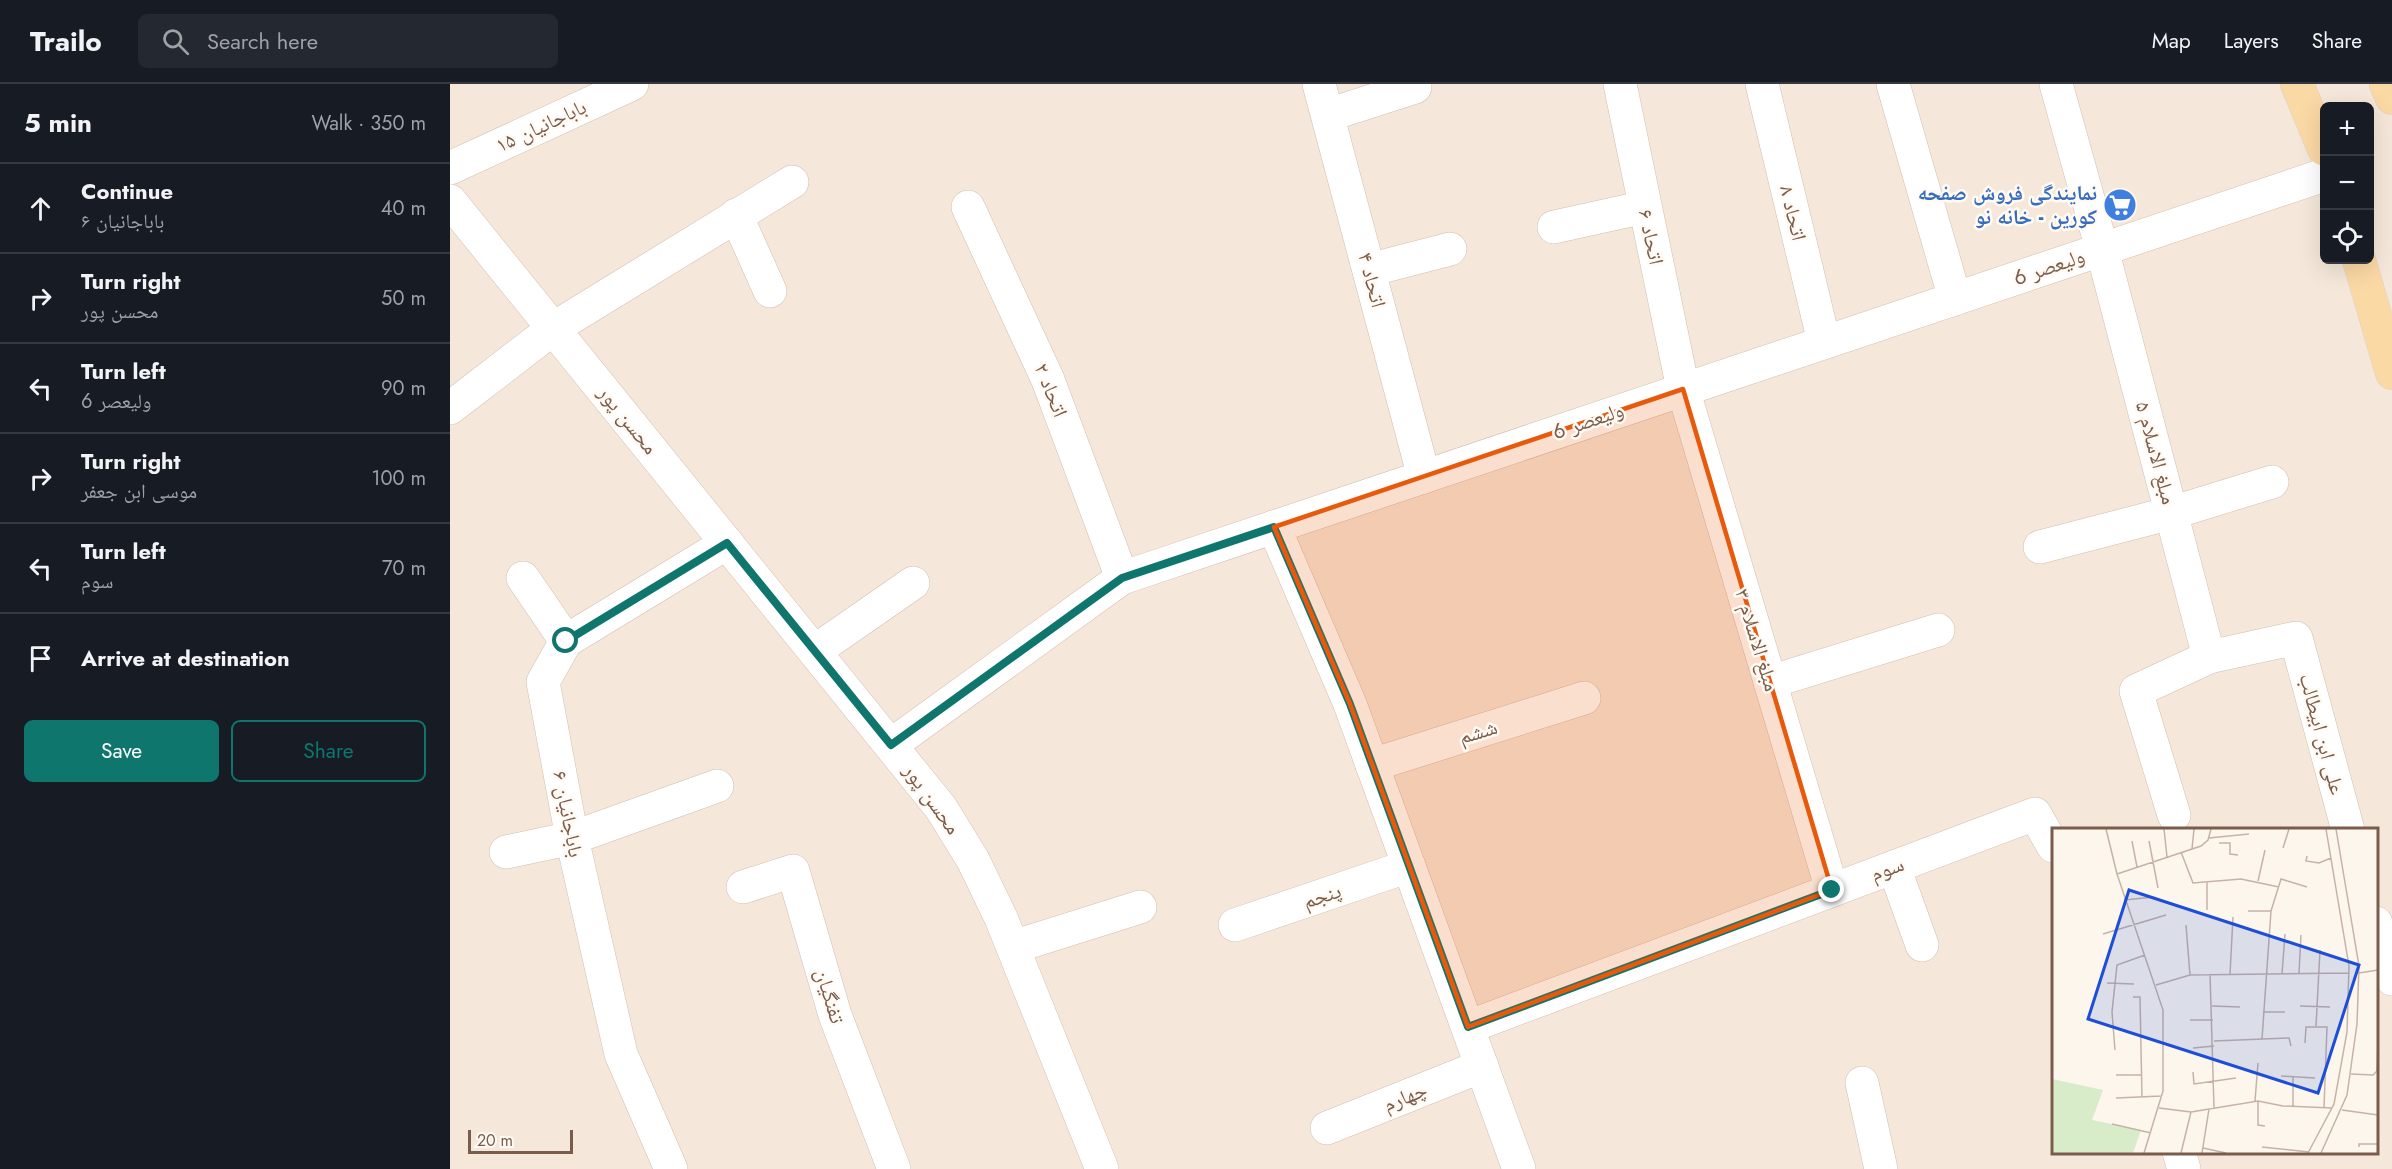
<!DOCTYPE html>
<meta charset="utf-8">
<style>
body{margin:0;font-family:Jost,"Noto Naskh Arabic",sans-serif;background:#242831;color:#f1f3f6}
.controls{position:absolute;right:18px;top:18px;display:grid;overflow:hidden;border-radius:9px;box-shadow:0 6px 24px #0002}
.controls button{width:54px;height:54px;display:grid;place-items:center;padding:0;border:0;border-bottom:2px solid #363941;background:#171b24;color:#f1f3f6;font:30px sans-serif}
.scale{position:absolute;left:18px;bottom:15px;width:105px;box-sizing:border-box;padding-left:6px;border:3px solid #7a5c4d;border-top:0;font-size:16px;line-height:21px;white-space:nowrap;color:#7a5c4d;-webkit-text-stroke:4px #fffaf3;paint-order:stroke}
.stop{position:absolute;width:18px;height:18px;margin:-14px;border:4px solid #0f766e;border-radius:50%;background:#fff}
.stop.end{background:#0f766e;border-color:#fff;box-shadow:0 2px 6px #0008}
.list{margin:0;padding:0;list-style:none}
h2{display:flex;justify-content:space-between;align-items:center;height:78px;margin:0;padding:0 24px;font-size:26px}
h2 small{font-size:20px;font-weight:400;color:#9ea1a6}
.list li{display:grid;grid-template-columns:39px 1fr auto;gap:18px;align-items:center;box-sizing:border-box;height:90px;padding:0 24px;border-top:2px solid #363941}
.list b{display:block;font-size:22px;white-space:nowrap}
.list p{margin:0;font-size:20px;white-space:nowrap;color:#9ea1a6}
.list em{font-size:20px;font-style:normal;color:#9ea1a6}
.actions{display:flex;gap:12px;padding:18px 24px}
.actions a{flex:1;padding:14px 0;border:2px solid #0f766e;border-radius:9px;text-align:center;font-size:21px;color:#0f766e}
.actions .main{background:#0f766e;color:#fff}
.icon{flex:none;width:33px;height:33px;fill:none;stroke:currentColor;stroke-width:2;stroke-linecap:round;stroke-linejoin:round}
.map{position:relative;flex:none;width:1942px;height:1085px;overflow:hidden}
header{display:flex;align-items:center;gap:36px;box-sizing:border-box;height:84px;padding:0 30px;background:#171b24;border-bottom:2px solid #363941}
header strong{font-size:28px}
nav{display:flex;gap:33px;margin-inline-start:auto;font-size:21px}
.search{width:420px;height:54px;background:#242831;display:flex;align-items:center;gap:15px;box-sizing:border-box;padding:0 21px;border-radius:9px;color:#9ea1a6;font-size:22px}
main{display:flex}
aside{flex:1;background:#171b24}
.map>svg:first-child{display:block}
.residential{fill:#f5e8da;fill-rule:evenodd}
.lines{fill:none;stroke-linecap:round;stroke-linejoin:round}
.minor-casing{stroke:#d1beb0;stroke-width:34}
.secondary-casing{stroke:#d6c0b0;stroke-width:34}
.primary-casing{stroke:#dad1cd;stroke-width:34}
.minor{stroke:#fff;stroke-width:33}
.secondary{stroke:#fff;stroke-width:33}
.primary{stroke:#fbd9a5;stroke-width:33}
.route{stroke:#0f766e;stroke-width:8}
.marked{fill:#e8590c;fill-opacity:0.2;stroke:#e8590c;stroke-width:4.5;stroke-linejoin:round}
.labels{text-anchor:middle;stroke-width:5;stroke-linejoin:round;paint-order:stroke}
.street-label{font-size:21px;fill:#7a5c4d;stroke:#fffaf3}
.shop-label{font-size:21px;font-weight:bold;fill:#366cbe;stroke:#fffaf3;text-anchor:end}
.inset-road{fill:none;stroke:#c5b3a7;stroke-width:1.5}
.view{fill:#1d4ed8;fill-opacity:0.15;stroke:#1d4ed8;stroke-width:3}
.inset-edge{fill:none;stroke:#7a5c4d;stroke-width:3}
</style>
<header>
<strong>Trailo</strong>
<div class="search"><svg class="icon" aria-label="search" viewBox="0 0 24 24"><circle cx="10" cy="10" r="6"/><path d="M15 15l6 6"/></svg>Search here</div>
<nav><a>Map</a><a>Layers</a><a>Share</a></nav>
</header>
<main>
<aside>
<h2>5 min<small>Walk · 350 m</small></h2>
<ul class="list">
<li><svg class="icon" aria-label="ahead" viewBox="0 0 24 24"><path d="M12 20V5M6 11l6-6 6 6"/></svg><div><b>Continue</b><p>باباجانیان ۶</p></div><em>40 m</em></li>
<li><svg class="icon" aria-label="right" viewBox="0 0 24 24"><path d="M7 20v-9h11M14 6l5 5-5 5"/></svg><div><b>Turn right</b><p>محسن پور</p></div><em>50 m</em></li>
<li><svg class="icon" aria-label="left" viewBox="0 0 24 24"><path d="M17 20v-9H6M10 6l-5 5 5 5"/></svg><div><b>Turn left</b><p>ولیعصر 6</p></div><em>90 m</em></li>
<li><svg class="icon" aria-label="right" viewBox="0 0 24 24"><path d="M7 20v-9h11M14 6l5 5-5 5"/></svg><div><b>Turn right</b><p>موسی ابن جعفر</p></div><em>100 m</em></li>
<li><svg class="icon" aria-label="left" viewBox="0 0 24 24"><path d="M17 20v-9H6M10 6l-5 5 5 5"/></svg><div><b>Turn left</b><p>سوم</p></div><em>70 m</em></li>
<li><svg class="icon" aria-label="arrive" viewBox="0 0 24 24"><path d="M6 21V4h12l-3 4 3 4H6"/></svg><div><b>Arrive at destination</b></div></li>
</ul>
<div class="actions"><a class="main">Save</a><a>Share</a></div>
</aside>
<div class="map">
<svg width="1942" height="1085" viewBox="0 0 1942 1085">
<rect width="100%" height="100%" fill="#fdf6ec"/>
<path class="residential" d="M0,0H1942V1085H0ZM1874,22H1920V176H1874ZM1603,746H1926V1068H1603Z"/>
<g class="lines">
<g class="minor-casing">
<g id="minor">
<polyline points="869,0 974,393"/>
<polyline points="1170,0 1233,305 1382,806"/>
<polyline points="1312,0 1374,258"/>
<polyline points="1443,0 1505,215"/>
<polyline points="1606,0 1652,165 1759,573"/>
<polyline points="878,31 965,3"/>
<polyline points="0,84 182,0"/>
<polyline points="518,123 598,296 672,494"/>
<polyline points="286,131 320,207"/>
<polyline points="1104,143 1195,123"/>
<polyline points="919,186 1000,165"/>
<polyline points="0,324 104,244 342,98"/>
<polyline points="824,443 900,620 1069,1085"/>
<polyline points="1590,463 1721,429 1822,398"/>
<polyline points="73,494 116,557"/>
<polyline points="365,567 463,499"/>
<polyline points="1320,598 1488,546"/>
<polyline points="441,661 672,494 1874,91"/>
<polyline points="922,681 1134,614"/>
<polyline points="1724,731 1686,607 1759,573 1846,554 1898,746"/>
<polyline points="56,768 122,754 267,702"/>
<polyline points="1444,783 1472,861"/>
<polyline points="293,803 343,787 385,931 444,1085"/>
<polyline points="1926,839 1942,895"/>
<polyline points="785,841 959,782"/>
<polyline points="563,863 690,823"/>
<polyline points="1018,943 1585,730 1603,762"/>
<polyline points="1412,999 1431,1085"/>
<polyline points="877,1044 1032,982"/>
<polyline points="1729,1068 1734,1085"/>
<polyline points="221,1085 171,970 122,754 93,598 116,557 277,459"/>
</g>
</g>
<g class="secondary-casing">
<polyline id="secondary" points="0,117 491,724 523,776 551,834 652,1085"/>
</g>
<g class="primary-casing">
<g id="primary">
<polyline points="1847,0 1874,65"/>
<polyline points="1936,0 1942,14"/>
<polyline points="1909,176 1942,289"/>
</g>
</g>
<use href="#minor" class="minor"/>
<use href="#secondary" class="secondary"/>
<use href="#primary" class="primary"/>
</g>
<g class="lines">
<polyline class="route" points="116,557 277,459 441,661 672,494 824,443 900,620 1018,943 1382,806"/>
</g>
<path class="marked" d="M1233,305L1382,806L1018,943L900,620L824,443Z"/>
<defs>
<g id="supermarket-disc" transform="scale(1.725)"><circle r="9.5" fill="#3f7fe0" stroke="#fffaf3"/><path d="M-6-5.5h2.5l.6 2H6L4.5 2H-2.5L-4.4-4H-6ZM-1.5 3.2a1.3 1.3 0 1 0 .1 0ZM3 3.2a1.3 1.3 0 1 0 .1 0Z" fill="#fff"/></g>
</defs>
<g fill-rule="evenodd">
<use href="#supermarket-disc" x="1670" y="121"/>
</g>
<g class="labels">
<g class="street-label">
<text transform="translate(91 42) rotate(-25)" y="7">باباجانیان ۱۵</text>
<text transform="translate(1343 129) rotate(76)" y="7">اتحاد ۸</text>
<text transform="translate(1201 153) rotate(78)" y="7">اتحاد ۶</text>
<text transform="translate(1599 183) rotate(-19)" y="7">ولیعصر 6</text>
<text transform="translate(922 196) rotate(75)" y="7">اتحاد ۴</text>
<text transform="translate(601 306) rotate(68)" y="7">اتحاد ۲</text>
<text transform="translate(178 336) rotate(51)" y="7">محسن پور</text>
<text transform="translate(1138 337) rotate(-19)" y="7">ولیعصر 6</text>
<text transform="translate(1706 369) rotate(75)" y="7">مبلغ الاسلام ۵</text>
<text transform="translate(1307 556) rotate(73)" y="7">مبلغ الاسلام ۳</text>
<text transform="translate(1028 648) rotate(-17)" y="7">ششم</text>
<text transform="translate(1872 650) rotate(75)" y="7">علی ابن ابیطالب</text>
<text transform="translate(482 715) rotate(54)" y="7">محسن پور</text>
<text transform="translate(118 730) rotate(79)" y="7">باباجانیان ۶</text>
<text transform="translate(1437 785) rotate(-21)" y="7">سوم</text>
<text transform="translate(872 812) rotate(-19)" y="7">پنجم</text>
<text transform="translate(380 912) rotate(73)" y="7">تفنگیان</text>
<text transform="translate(955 1013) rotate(-22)" y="7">چهارم</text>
</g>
<g class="shop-label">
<text x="1647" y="116">نمایندگی فروش صفحه<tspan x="1647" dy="24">کورین - خانه نو</tspan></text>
</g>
</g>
<g transform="translate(1602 744)">
<rect width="326" height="326" fill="#fdf6ec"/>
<path d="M0,251L51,262L40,292L89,302L81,325H0Z" fill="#d8ecc9"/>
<path class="inset-road" d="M54,1L65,46M112,1L115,29M157,10L197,6M80,13L85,39M97,13L106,60M167,15H178V26L186,27M231,20L237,1M140,21L142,1M129,24L141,55L189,51L227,59M255,28L254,33L267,35L279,30M206,53L213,22M155,54V82M72,72L102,69M196,83H219L210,211M219,83L229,51L255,59M134,97L138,147M51,106L114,87M247,145L249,107M307,145L326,142M158,146L162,280M178,146L181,89M230,146L233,106M55,155L82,156M104,157L138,147L297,145M81,169H88L90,270M160,178L188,179M248,178L278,179M211,184H233M138,192H161M264,198L268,122M162,213L237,210L239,218M253,215L254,199H275L272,280M141,220L162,218M63,222L60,184L65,137L93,127M141,244L142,256L184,250M299,246L321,247L325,243L326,211M64,247H90M229,248L263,250M64,270L110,268M203,273L206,235M206,273V297L213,298M241,279V249M107,280L139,284L206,273L231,278L280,280M290,282L326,287M60,296L99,305M210,319L257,324M307,319V316H326M151,320L174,325M92,325L111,263V182L65,46L149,18L156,12L159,1M129,325L139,284M150,325L157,281M256,325L282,276L295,204L297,138L274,1M269,325L295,267L305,196L307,138L284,1"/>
<path class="view" d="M77,62L307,137L266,265L36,191Z"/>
<rect width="326" height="326" class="inset-edge"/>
</g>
</svg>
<div class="controls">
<button>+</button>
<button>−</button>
<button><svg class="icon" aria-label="locate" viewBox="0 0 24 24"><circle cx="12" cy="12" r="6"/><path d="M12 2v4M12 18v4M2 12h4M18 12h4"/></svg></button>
</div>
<div class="scale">20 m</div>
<div class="stop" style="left:116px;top:557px"></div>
<div class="stop end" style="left:1382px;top:806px"></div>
</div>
</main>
